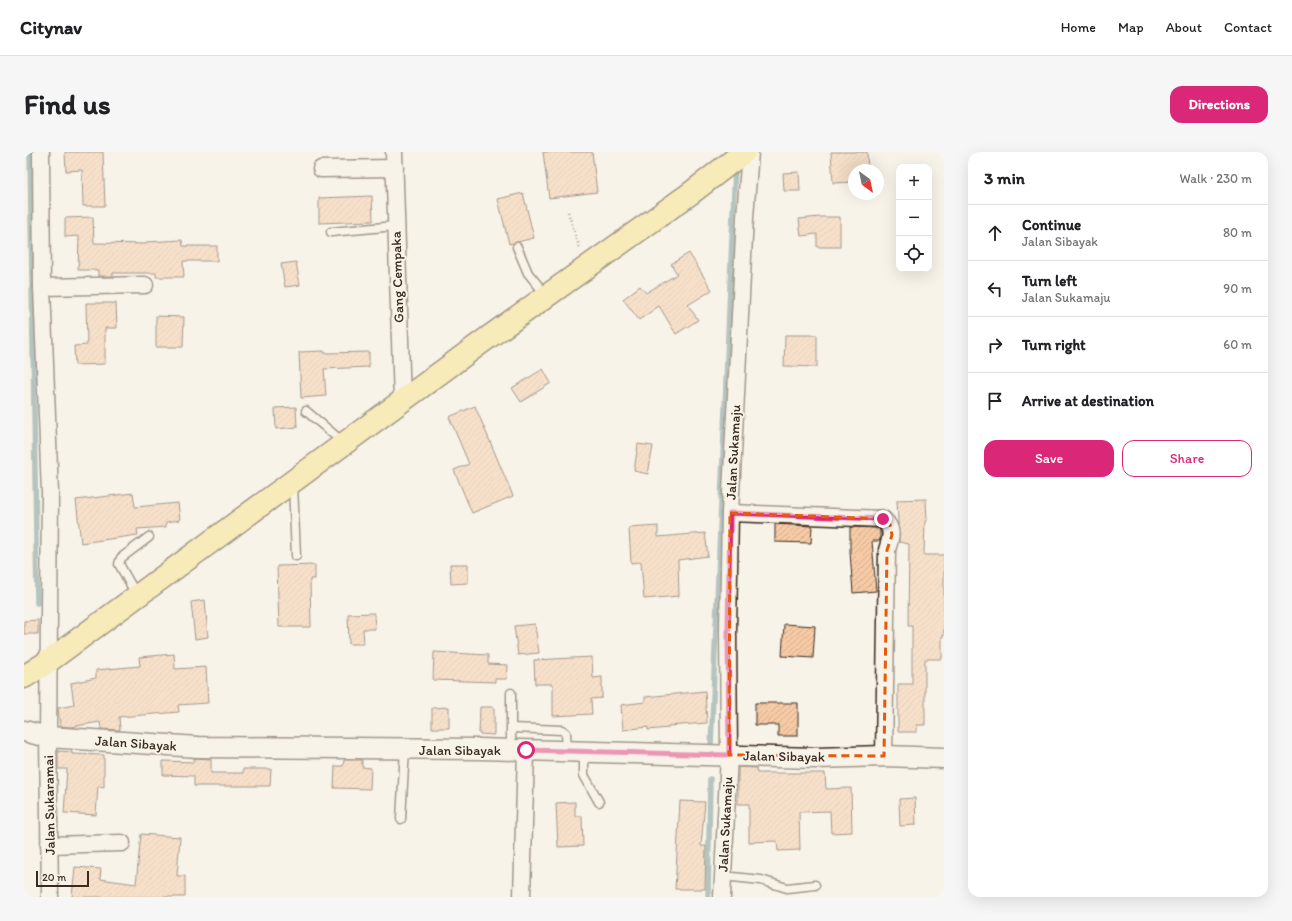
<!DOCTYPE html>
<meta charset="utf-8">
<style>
body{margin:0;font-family:Itim,sans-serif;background:#f6f6f6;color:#202124}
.controls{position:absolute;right:12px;top:12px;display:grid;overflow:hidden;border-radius:8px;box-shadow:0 4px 16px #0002}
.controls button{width:36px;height:36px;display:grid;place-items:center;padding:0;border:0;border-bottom:1px solid #e0e0e0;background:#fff;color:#202124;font:20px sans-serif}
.compass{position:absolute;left:824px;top:12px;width:36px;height:36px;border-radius:50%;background:#fff;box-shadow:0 4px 16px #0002;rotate:147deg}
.scale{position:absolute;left:12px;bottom:10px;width:53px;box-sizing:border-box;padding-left:4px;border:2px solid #3b2a1e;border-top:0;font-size:11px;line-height:14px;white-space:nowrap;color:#3b2a1e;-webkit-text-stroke:3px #f7f3e8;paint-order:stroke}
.stop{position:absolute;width:12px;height:12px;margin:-9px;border:3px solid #db2777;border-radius:50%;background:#fff}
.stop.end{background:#db2777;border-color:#fff;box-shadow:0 1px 4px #0008}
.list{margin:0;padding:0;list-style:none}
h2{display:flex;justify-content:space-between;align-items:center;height:52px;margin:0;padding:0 16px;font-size:17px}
h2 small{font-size:13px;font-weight:400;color:#757577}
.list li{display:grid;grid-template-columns:26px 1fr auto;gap:12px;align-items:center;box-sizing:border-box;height:56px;padding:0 16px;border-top:1px solid #e0e0e0}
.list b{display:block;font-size:15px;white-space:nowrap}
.list p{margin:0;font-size:13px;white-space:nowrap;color:#757577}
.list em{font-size:13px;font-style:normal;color:#757577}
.actions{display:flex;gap:8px;padding:12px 16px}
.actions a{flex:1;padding:9px 0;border:1px solid #db2777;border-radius:12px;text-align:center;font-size:14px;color:#db2777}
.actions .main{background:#db2777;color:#fff}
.icon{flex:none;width:22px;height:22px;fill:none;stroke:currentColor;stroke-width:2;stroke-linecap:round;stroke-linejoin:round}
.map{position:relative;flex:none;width:920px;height:745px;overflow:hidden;border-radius:12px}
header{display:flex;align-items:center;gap:24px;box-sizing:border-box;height:56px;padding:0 20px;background:#fff;border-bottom:1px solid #e0e0e0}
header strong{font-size:19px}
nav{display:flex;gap:22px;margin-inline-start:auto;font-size:14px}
.intro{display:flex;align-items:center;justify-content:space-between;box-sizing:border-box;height:96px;padding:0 24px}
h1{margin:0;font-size:28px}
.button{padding:10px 18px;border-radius:12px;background:#db2777;color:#fff;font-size:14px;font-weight:700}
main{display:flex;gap:24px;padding:0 24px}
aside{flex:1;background:#fff;border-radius:12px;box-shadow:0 4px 16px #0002}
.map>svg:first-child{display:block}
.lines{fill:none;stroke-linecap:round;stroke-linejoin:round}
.stream{stroke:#658d92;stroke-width:5.5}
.building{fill:url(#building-hatch);stroke:#3b2a1e}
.service-casing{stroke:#3b2a1e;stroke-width:11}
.minor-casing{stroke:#3b2a1e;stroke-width:19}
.tertiary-casing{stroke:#3b2a1e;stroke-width:23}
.primary-casing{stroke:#3b2a1e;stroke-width:25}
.path{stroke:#3b2a1e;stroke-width:2.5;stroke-dasharray:1 3;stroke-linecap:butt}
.service{stroke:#f7f3e8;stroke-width:8}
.minor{stroke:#f7f3e8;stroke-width:16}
.tertiary{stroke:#f7f3e8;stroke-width:20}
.primary{stroke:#f7e281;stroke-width:22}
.route{stroke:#db2777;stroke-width:5}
.marked{fill:none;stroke:#e8590c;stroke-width:3;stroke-dasharray:8 5;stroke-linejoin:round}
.labels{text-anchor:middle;stroke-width:4;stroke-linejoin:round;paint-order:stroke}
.street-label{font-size:14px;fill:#3b2a1e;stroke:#f7f3e8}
</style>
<header>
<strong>Citynav</strong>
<nav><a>Home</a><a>Map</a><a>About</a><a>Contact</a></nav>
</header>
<div class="intro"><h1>Find us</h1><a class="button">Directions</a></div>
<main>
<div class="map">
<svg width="920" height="745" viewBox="0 0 920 745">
<defs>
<pattern id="building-hatch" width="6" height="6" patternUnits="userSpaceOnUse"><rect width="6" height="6" fill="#f6caa5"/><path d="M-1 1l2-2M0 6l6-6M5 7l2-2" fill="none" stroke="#d4ae8e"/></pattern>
</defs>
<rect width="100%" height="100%" fill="#f7f3e8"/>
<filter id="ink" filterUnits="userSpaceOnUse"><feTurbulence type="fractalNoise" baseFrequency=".025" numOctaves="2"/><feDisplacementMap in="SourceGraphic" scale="8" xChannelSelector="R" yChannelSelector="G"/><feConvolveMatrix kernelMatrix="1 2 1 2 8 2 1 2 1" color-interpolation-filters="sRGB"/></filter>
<g filter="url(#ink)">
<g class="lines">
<g class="stream">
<polyline points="6,0 13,451"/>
<polyline points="687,595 711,14"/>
<polyline points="684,745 686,627"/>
</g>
</g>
<g class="building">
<polygon points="41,0 79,0 81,54 59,54 58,18 42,19"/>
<polygon points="519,0 568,0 573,40 525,46"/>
<polygon points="807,0 843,0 844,18 830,18 830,30 809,31"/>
<polygon points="775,20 776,39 760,39 759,21"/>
<polygon points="499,41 510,86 485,92 474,47"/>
<polygon points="348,44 349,69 295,71 295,46"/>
<polygon points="69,65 70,91 122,92 122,90 158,88 159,94 193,94 193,109 159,109 160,125 132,125 132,121 89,121 89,124 74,124 74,118 54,118 55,84 41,85 41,66"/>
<polygon points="796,65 816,65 816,95 793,95 793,82 777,84 775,67"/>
<polygon points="665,101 688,138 664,153 674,168 652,182 635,154 615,168 599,147 616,134 622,141 653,122 647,112"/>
<polygon points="272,110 276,133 261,135 257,112"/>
<polygon points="62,151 92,151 93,176 81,176 81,212 51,213 50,194 63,193"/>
<polygon points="132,164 160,165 159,195 132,195"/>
<polygon points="761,183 793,183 793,215 760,214"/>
<polygon points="300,199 300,201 345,200 345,215 300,217 302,244 277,246 275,200"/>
<polygon points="519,217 527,231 497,250 488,236"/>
<polygon points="451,254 489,344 448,361 430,318 445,312 425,265"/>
<polygon points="272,255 273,275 252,277 251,256"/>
<polygon points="614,292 629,294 624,322 610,319"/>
<polygon points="109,341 111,355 154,351 156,368 142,370 142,375 113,377 114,383 57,391 52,348"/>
<polygon points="902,347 903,369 901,369 900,403 920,403 920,484 918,484 918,507 901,507 901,573 893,573 893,580 874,580 874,532 888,532 888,474 884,474 885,392 875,390 873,348"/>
<polygon points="751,372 788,374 787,391 751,390"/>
<polygon points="634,374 634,385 681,381 684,404 654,408 655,444 620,447 617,410 607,411 605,376"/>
<polygon points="826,375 855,376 856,379 856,389 848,389 852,439 829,441 826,400"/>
<polygon points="426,412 444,412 444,431 427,432"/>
<polygon points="291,413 291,427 286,427 287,475 255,475 253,414"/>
<polygon points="181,448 184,485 171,487 167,450"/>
<polygon points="350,461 351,477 339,477 340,492 325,492 324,462"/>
<polygon points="14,468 14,482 0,482 0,469"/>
<polygon points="511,472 515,501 494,503 490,474"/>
<polygon points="760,472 791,474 789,506 758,504"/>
<polygon points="410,500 464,503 464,512 484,513 483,527 471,527 471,530 409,528"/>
<polygon points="150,502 151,517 182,515 184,551 154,553 155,560 95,565 96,578 77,577 76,570 46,575 36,574 34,556 50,553 47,531 72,526 72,518 116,514 115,505"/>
<polygon points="568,505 569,526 578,525 578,546 567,547 568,562 529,564 529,532 511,532 510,508"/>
<polygon points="681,539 683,571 644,574 644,576 624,578 624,575 599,578 597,553 621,550 621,545"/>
<polygon points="731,551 774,551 774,584 754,584 754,573 731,573"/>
<polygon points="425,555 425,576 408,576 408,556"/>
<polygon points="456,555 470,555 470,583 455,582"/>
<polygon points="34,599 48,600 48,602 80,603 80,635 74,634 72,663 40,661 43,617 34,617"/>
<polygon points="170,606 187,607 187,621 219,621 219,617 247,617 246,634 170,634 170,624 139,623 139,609 170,610"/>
<polygon points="320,608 338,608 338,615 347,616 346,637 310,636 311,614 319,614"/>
<polygon points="714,615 732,616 733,621 801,621 802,637 827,636 828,680 807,681 806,659 775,660 776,698 754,699 753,689 725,690 725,652 714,652"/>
<polygon points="891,646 892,673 876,674 875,647"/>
<polygon points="656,649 681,650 677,694 682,694 681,737 651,737"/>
<polygon points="551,650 551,664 558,664 559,694 534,695 532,651"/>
<polygon points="117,682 156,685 153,724 161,724 161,745 48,745 51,715 77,717 76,727 112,732"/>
</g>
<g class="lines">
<g class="service-casing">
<g id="service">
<polyline points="307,80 371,74"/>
<polyline points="493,95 504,121 522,143"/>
<polyline points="282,259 320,291"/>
<polyline points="269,332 272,404"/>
<polyline points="113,444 95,412 97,406 125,385"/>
<polyline points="488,576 538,578 542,581 543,599"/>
<polyline points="487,598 487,541"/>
<polyline points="560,601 560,623 575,650"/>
<polyline points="377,667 381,597"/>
<polyline points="699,724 737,728 763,736 791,733"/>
</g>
</g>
<g class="minor-casing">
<g id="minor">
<polyline points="17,0 18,135 26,341 24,585 26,745"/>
<polyline points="370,0 378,250"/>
<polyline points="297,17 371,16"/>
<polyline points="18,135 121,133"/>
<path d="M706,361L859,367C870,377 867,385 863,398L860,604"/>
<polyline points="25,693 98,691"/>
<polyline points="498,745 502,598"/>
<polyline points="698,745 705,603 704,479 706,361 721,65 726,0"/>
</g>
</g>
<g class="tertiary-casing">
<polyline id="tertiary" points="0,579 24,585 174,595 456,597 792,606 860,604 920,606"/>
</g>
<g class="primary-casing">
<polyline id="primary" points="0,525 25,509 458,190 667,41 720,0"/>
</g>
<polyline class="path" points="544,60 556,97"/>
<use href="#service" class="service"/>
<use href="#minor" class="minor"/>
<use href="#tertiary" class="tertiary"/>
<use href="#primary" class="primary"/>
</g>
</g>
<g class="lines" filter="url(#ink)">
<polyline class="route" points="502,598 705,603 704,478 706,361 859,367"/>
</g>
<path d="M0 0H920V745H0ZM706,361L859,367L866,373L868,383L863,398L860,604L705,603Z" fill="#f7f3e8" fill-opacity=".55" fill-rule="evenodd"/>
<path class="marked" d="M706,361L859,367L866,373L868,383L863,398L860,604L705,603Z"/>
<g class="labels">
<g class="street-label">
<text transform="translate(373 125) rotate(-92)" y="5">Gang Cempaka</text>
<text transform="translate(709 300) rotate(-87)" y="5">Jalan Sukamaju</text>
<text transform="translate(112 591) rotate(4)" y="5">Jalan Sibayak</text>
<text x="436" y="603">Jalan Sibayak</text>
<text transform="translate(760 604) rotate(1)" y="5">Jalan Sibayak</text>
<text transform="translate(25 653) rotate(-91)" y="5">Jalan Sukaramai</text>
<text transform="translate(701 672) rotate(-87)" y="5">Jalan Sukamaju</text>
</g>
</g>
</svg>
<div class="controls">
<button>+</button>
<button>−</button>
<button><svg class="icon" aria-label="locate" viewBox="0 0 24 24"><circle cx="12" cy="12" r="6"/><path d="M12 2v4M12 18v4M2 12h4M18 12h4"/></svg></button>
</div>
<svg class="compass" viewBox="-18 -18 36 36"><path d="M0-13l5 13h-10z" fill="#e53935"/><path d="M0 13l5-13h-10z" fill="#757577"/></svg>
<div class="scale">20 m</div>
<div class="stop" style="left:502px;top:598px"></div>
<div class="stop end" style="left:859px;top:367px"></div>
</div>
<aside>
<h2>3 min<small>Walk · 230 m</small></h2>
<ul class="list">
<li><svg class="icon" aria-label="ahead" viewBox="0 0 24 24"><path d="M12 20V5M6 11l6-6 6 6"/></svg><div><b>Continue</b><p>Jalan Sibayak</p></div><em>80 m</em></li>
<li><svg class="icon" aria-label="left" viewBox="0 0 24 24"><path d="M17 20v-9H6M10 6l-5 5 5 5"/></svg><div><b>Turn left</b><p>Jalan Sukamaju</p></div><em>90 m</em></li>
<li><svg class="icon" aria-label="right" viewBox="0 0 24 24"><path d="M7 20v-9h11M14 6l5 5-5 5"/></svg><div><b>Turn right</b></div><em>60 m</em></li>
<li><svg class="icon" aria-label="arrive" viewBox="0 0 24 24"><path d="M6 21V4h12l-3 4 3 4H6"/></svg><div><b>Arrive at destination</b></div></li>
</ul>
<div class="actions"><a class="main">Save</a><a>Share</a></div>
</aside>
</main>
